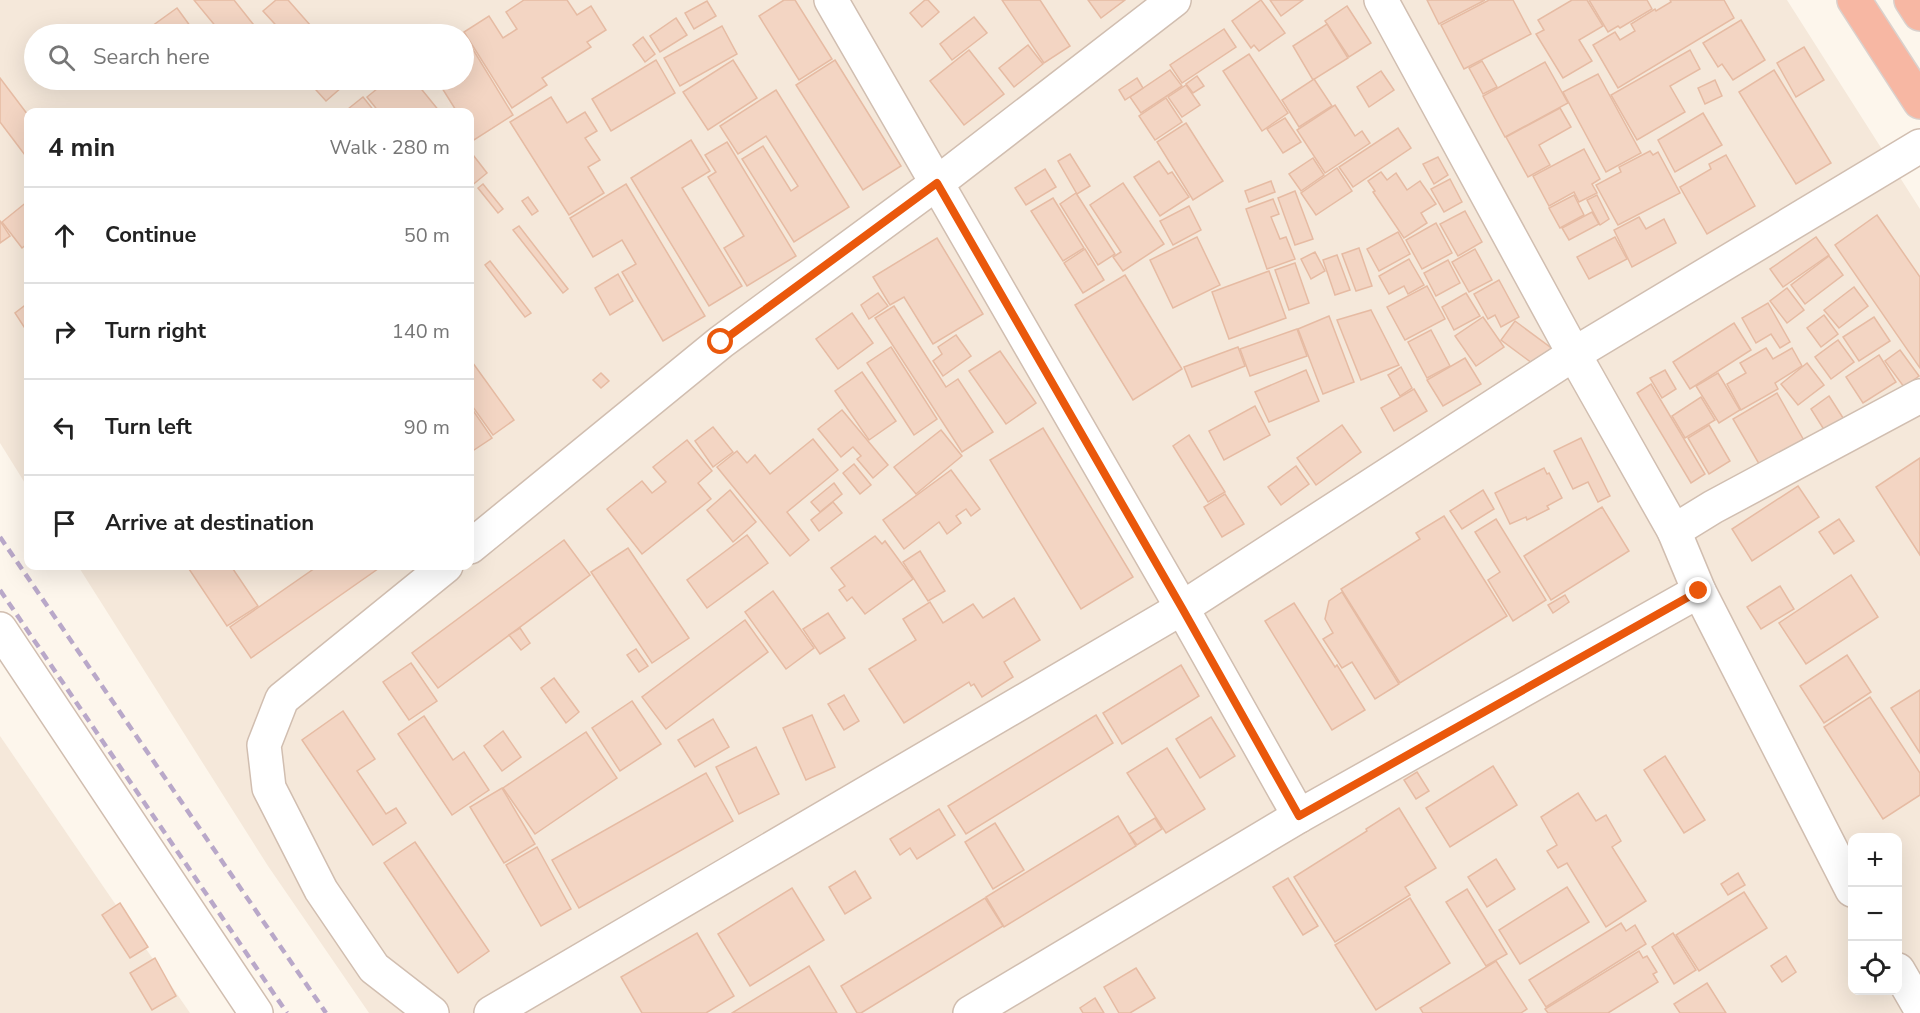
<!DOCTYPE html>
<meta charset="utf-8">
<style>
body{margin:0;font-family:"Nunito Sans",sans-serif;background:#f2f2f2;color:#222}
.controls{position:absolute;right:18px;bottom:18px;display:grid;overflow:hidden;border-radius:12px;box-shadow:0 6px 24px #0002}
.controls button{width:54px;height:54px;display:grid;place-items:center;padding:0;border:0;border-bottom:2px solid #e0e0e0;background:#fff;color:#222;font:30px sans-serif}
.stop{position:absolute;width:18px;height:18px;margin:-14px;border:4px solid #ea580c;border-radius:50%;background:#fff}
.stop.end{background:#ea580c;border-color:#fff;box-shadow:0 2px 6px #0008}
.list{margin:0;padding:0;list-style:none}
h2{display:flex;justify-content:space-between;align-items:center;height:78px;margin:0;padding:0 24px;font-size:26px}
h2 small{font-size:20px;font-weight:400;color:#767676}
.list li{display:grid;grid-template-columns:39px 1fr auto;gap:18px;align-items:center;box-sizing:border-box;height:96px;padding:0 24px;border-top:2px solid #e0e0e0}
.list b{display:block;font-size:22px;white-space:nowrap}
.list em{font-size:20px;font-style:normal;color:#767676}
.icon{flex:none;width:33px;height:33px;fill:none;stroke:currentColor;stroke-width:2;stroke-linecap:round;stroke-linejoin:round}
.map{position:relative;flex:none;width:1920px;height:1013px;overflow:hidden}
.search{position:absolute;background:#fff;box-shadow:0 6px 24px #0002;left:24px;top:24px;width:450px;height:66px;display:flex;align-items:center;gap:15px;box-sizing:border-box;padding:0 21px;border-radius:33px;color:#767676;font-size:22px}
.panel{position:absolute;background:#fff;box-shadow:0 6px 24px #0002;left:24px;top:108px;width:450px;height:462px;border-radius:12px}
.map>svg:first-child{display:block}
.residential{fill:#f5e8da;fill-rule:evenodd}
.building{fill:#f3d5c3;stroke:#e6bba3;stroke-width:1.5}
.lines{fill:none;stroke-linecap:round;stroke-linejoin:round}
.minor-casing{stroke:#d1beb0;stroke-width:36}
.highway-casing{stroke:#dad1cd;stroke-width:36}
.minor{stroke:#fff;stroke-width:33}
.highway{stroke:#f7b7a3;stroke-width:33}
.rail{stroke:#b9a8c9;stroke-width:4.5;stroke-dasharray:9 6;stroke-linecap:butt}
.route{stroke:#ea580c;stroke-width:8}
</style>
<div class="map">
<svg width="1920" height="1013" viewBox="0 0 1920 1013">
<rect width="100%" height="100%" fill="#fdf6ec"/>
<g class="residential">
<path d="M0,0H1787L1920,209V1013H369L268,866L78,566H470V112H28V488L0,443ZM34,34H464V80H34ZM1852,838H1898V990H1852Z"/>
<polygon points="0,736 190,1013 0,1013"/>
</g>
<g class="building">
<polygon points="194,0 234,0 257,29 251,34 222,34"/>
<polygon points="276,0 288,0 318,34 284,34 263,11"/>
<polygon points="524,0 567,0 577,15 591,6 606,30 587,42 591,47 542,78 547,85 512,108 464,32 489,16 503,38 517,29 506,12"/>
<polygon points="784,0 795,0 832,59 799,80 759,16"/>
<polygon points="925,0 928,0 939,12 922,27 910,13"/>
<polygon points="1002,0 1040,0 1070,46 1044,63"/>
<polygon points="1088,0 1125,0 1101,18"/>
<polygon points="1261,0 1285,33 1259,51 1254,45 1251,48 1232,21"/>
<polygon points="1270,0 1303,0 1281,16"/>
<polygon points="1427,0 1485,0 1439,24"/>
<polygon points="1489,0 1513,0 1531,34 1464,69 1441,25"/>
<polygon points="1572,0 1587,0 1603,26 1579,40 1592,61 1563,78 1536,34 1544,30 1538,20"/>
<polygon points="1589,0 1647,0 1652,9 1620,28 1618,26 1608,32"/>
<polygon points="1670,0 1724,0 1734,18 1618,88 1593,45 1615,32 1620,40 1635,31 1631,24 1655,9 1656,11 1671,2"/>
<polygon points="707,1 716,16 694,29 685,13"/>
<polygon points="1347,6 1371,43 1349,57 1325,21"/>
<polygon points="177,8 196,34 141,34"/>
<polygon points="974,17 987,33 952,60 940,44"/>
<polygon points="676,18 687,35 660,52 650,36"/>
<polygon points="1741,20 1765,60 1733,80 1722,64 1718,67 1703,43"/>
<polygon points="1327,24 1348,58 1313,80 1293,46"/>
<polygon points="722,26 737,54 680,86 664,58"/>
<polygon points="1224,29 1236,47 1182,83 1170,65"/>
<polygon points="643,37 655,54 645,62 633,45"/>
<polygon points="466,38 513,115 474,140 470,132 470,112 457,112 437,80 464,80 464,40"/>
<polygon points="1028,45 1043,64 1014,87 999,68"/>
<polygon points="1804,47 1824,80 1796,97 1777,63"/>
<polygon points="969,50 1004,94 964,125 930,81"/>
<polygon points="1690,50 1700,69 1670,86 1685,112 1637,140 1611,95"/>
<polygon points="1249,54 1288,113 1262,131 1223,71"/>
<polygon points="656,60 675,93 611,131 592,99"/>
<polygon points="733,60 757,98 708,130 683,92"/>
<polygon points="835,60 901,166 863,190 796,85"/>
<polygon points="1482,61 1497,87 1483,94 1469,68"/>
<polygon points="1545,62 1568,103 1505,137 1483,96"/>
<polygon points="1170,70 1182,86 1141,113 1130,97"/>
<polygon points="1774,70 1831,163 1796,184 1739,92"/>
<polygon points="1381,71 1394,90 1369,107 1357,87"/>
<polygon points="1598,74 1641,153 1606,172 1563,92"/>
<polygon points="1197,76 1204,86 1193,93 1186,84"/>
<polygon points="0,78 28,115 28,159 0,122"/>
<polygon points="1137,78 1143,88 1125,100 1119,90"/>
<polygon points="1314,79 1332,106 1299,127 1282,100"/>
<polygon points="307,80 350,80 326,101"/>
<polygon points="388,80 414,80 440,112 379,112 367,97"/>
<polygon points="1715,80 1722,96 1705,104 1698,88"/>
<polygon points="1186,85 1200,105 1182,117 1168,97"/>
<polygon points="776,90 849,207 794,242 742,159 763,146 791,191 798,186 766,136 738,154 720,126"/>
<polygon points="363,97 375,112 351,112 348,109"/>
<polygon points="551,97 567,123 585,112 597,131 585,138 600,160 588,167 604,193 569,215 510,122"/>
<polygon points="1166,98 1182,122 1155,140 1139,116"/>
<polygon points="1335,105 1355,136 1362,131 1370,143 1325,173 1297,130"/>
<polygon points="1560,108 1571,127 1539,145 1550,165 1528,177 1506,137"/>
<polygon points="1703,113 1722,145 1675,172 1658,140"/>
<polygon points="1285,118 1301,142 1283,153 1267,129"/>
<polygon points="1186,123 1223,181 1193,200 1157,142"/>
<polygon points="1398,128 1411,148 1353,187 1339,167"/>
<polygon points="691,140 710,171 682,188 742,286 709,306 631,178"/>
<polygon points="727,142 796,256 747,286 724,248 744,236 708,177 716,172 705,155"/>
<polygon points="1584,149 1600,179 1592,184 1597,193 1579,202 1574,192 1549,206 1533,176"/>
<polygon points="470,151 487,173 470,187"/>
<polygon points="1650,151 1653,155 1658,152 1680,193 1618,225 1596,185 1621,172 1619,167"/>
<polygon points="1070,154 1090,186 1077,194 1058,161"/>
<polygon points="1726,155 1755,206 1707,234 1680,187 1711,169 1709,164"/>
<polygon points="1438,157 1448,175 1434,184 1423,164"/>
<polygon points="1313,158 1324,175 1301,191 1289,174"/>
<polygon points="1159,161 1168,174 1172,172 1189,197 1160,216 1134,177"/>
<polygon points="1337,168 1352,191 1316,215 1301,193"/>
<polygon points="1045,169 1056,187 1026,205 1015,188"/>
<polygon points="1381,172 1387,180 1396,173 1407,190 1420,181 1436,204 1421,213 1427,223 1404,238 1373,192 1375,191 1368,181"/>
<polygon points="1450,179 1462,202 1444,212 1431,189"/>
<polygon points="1271,181 1275,192 1249,202 1245,191"/>
<polygon points="1123,183 1164,244 1123,271 1113,257 1121,252 1090,205"/>
<polygon points="483,184 503,209 498,213 478,188"/>
<polygon points="626,184 705,316 663,341 622,272 636,264 622,240 593,257 570,218"/>
<polygon points="1295,191 1313,239 1295,245 1278,198"/>
<polygon points="1076,193 1115,254 1098,265 1060,204"/>
<polygon points="1574,195 1584,215 1560,228 1549,208"/>
<polygon points="1597,195 1609,219 1600,225 1587,200"/>
<polygon points="528,197 538,211 532,215 522,201"/>
<polygon points="1053,198 1084,248 1063,261 1031,211"/>
<polygon points="1273,199 1279,214 1271,217 1280,239 1286,237 1295,259 1267,269 1246,209"/>
<polygon points="28,201 28,243 22,248 2,222"/>
<polygon points="1189,206 1201,230 1173,245 1160,221"/>
<polygon points="1465,211 1482,242 1458,256 1440,224"/>
<polygon points="1592,212 1599,224 1569,240 1562,228"/>
<polygon points="1877,215 1920,277 1920,368 1835,245"/>
<polygon points="1639,217 1646,229 1664,219 1676,243 1632,267 1614,230"/>
<polygon points="0,221 10,236 0,243"/>
<polygon points="1436,223 1452,253 1422,269 1406,240"/>
<polygon points="519,226 568,289 563,293 513,230"/>
<polygon points="1398,232 1410,254 1379,271 1367,249"/>
<polygon points="1197,237 1220,285 1173,308 1150,260"/>
<polygon points="1615,237 1627,259 1589,279 1577,257"/>
<polygon points="1816,237 1829,255 1783,287 1770,269"/>
<polygon points="937,238 983,314 933,344 904,297 890,305 873,277"/>
<polygon points="1359,248 1372,286 1356,291 1342,254"/>
<polygon points="1085,249 1104,280 1083,293 1064,263"/>
<polygon points="1475,249 1492,280 1469,292 1452,262"/>
<polygon points="1315,252 1325,271 1311,279 1301,259"/>
<polygon points="1337,255 1350,290 1335,295 1323,260"/>
<polygon points="1829,256 1843,275 1805,304 1791,285"/>
<polygon points="1409,259 1424,285 1408,294 1404,286 1389,294 1379,276"/>
<polygon points="1448,260 1460,283 1436,296 1424,273"/>
<polygon points="490,261 531,313 525,317 485,265"/>
<polygon points="1295,263 1309,303 1289,310 1275,270"/>
<polygon points="1269,271 1286,318 1229,339 1212,292"/>
<polygon points="618,274 633,301 610,315 595,288"/>
<polygon points="1125,275 1182,369 1133,400 1075,305"/>
<polygon points="1499,280 1519,317 1501,327 1495,315 1488,319 1474,294"/>
<polygon points="1427,286 1445,319 1405,340 1387,307"/>
<polygon points="1854,287 1868,306 1839,328 1824,310"/>
<polygon points="1787,288 1804,310 1787,323 1770,301"/>
<polygon points="878,293 888,306 869,319 861,305"/>
<polygon points="1466,293 1480,316 1454,330 1442,307"/>
<polygon points="28,303 28,333 15,313"/>
<polygon points="1768,303 1790,342 1780,348 1771,334 1756,343 1742,318"/>
<polygon points="894,306 946,387 958,379 993,432 962,452 875,318"/>
<polygon points="1371,310 1399,365 1361,380 1337,320"/>
<polygon points="852,313 873,343 838,369 816,339"/>
<polygon points="1824,315 1838,334 1821,347 1807,328"/>
<polygon points="1329,316 1354,382 1323,394 1298,329"/>
<polygon points="1483,317 1504,347 1476,366 1455,336"/>
<polygon points="1874,317 1890,341 1859,361 1843,337"/>
<polygon points="1515,321 1554,350 1540,369 1501,340"/>
<polygon points="1734,323 1751,350 1690,389 1673,362"/>
<polygon points="1297,329 1307,356 1250,376 1240,349"/>
<polygon points="1431,330 1450,366 1427,378 1408,342"/>
<polygon points="956,335 971,356 943,376 933,361 942,354 938,347"/>
<polygon points="1838,340 1854,362 1831,379 1815,357"/>
<polygon points="891,347 937,419 914,435 867,363"/>
<polygon points="1238,347 1245,366 1192,387 1184,367"/>
<polygon points="1766,348 1773,359 1792,348 1802,366 1775,383 1778,389 1741,410 1727,384 1746,373 1740,363"/>
<polygon points="1900,350 1919,376 1904,387 1885,361"/>
<polygon points="1000,351 1036,403 1006,424 969,371"/>
<polygon points="1879,355 1896,382 1863,403 1846,377"/>
<polygon points="1465,358 1481,384 1443,406 1427,380"/>
<polygon points="470,359 514,420 493,435 470,403"/>
<polygon points="1807,363 1824,385 1798,405 1781,384"/>
<polygon points="1401,367 1412,388 1400,396 1388,375"/>
<polygon points="1306,370 1319,401 1269,422 1255,392"/>
<polygon points="1665,370 1676,389 1662,398 1650,378"/>
<polygon points="862,372 896,421 869,440 835,391"/>
<polygon points="601,373 609,381 601,388 593,380"/>
<polygon points="1718,373 1740,410 1719,423 1696,386"/>
<polygon points="1651,384 1705,474 1691,483 1637,393"/>
<polygon points="1414,389 1427,411 1394,431 1381,408"/>
<polygon points="1777,393 1806,444 1762,469 1733,419"/>
<polygon points="1829,396 1847,424 1828,436 1811,409"/>
<polygon points="1701,397 1715,420 1685,438 1672,416"/>
<polygon points="470,406 492,438 471,452 470,450"/>
<polygon points="1255,406 1270,435 1224,460 1209,431"/>
<polygon points="842,410 888,465 873,478 857,459 861,456 853,447 841,457 818,429"/>
<polygon points="1342,425 1361,452 1316,485 1297,458"/>
<polygon points="1709,425 1730,461 1709,474 1688,438"/>
<polygon points="713,427 733,452 713,467 695,441"/>
<polygon points="1043,428 1133,577 1081,609 990,460"/>
<polygon points="941,430 962,456 916,494 894,467"/>
<polygon points="1189,435 1225,492 1208,502 1173,446"/>
<polygon points="1581,438 1610,496 1598,502 1588,482 1573,489 1554,451"/>
<polygon points="813,439 838,470 787,512 809,540 790,556 717,467 737,451 747,463 755,455 770,474"/>
<polygon points="687,440 712,471 698,483 711,499 642,554 607,509 642,481 652,493 666,482 653,467"/>
<polygon points="1920,458 1920,555 1876,487"/>
<polygon points="854,464 871,485 860,494 843,473"/>
<polygon points="1296,466 1309,484 1281,505 1268,487"/>
<polygon points="1544,468 1547,474 1549,473 1562,498 1547,506 1549,509 1527,520 1526,517 1510,524 1495,493"/>
<polygon points="951,470 980,509 971,516 966,509 956,516 961,523 947,534 939,522 904,549 883,520"/>
<polygon points="834,483 842,494 820,512 811,502"/>
<polygon points="1798,486 1819,517 1752,561 1732,529"/>
<polygon points="730,490 756,522 733,542 707,510"/>
<polygon points="1483,490 1494,509 1462,529 1450,511"/>
<polygon points="1225,494 1244,524 1222,537 1204,507"/>
<polygon points="833,502 842,513 819,531 811,520"/>
<polygon points="1602,507 1629,551 1551,600 1524,556"/>
<polygon points="1444,516 1507,616 1400,683 1341,589 1420,539 1416,533"/>
<polygon points="1496,519 1546,600 1513,621 1488,580 1500,572 1475,532"/>
<polygon points="1839,519 1854,541 1834,554 1819,532"/>
<polygon points="747,535 768,563 707,608 687,580"/>
<polygon points="875,536 882,544 885,541 913,579 865,614 852,597 847,601 839,590 845,586 831,568"/>
<polygon points="564,540 590,575 438,688 412,653"/>
<polygon points="628,548 689,638 652,663 591,572"/>
<polygon points="920,551 945,591 928,601 903,562"/>
<polygon points="187,566 231,566 258,606 227,626"/>
<polygon points="318,566 382,566 251,658 230,627"/>
<polygon points="1851,575 1878,617 1806,664 1779,623"/>
<polygon points="1780,586 1794,609 1761,629 1747,607"/>
<polygon points="773,591 814,648 786,669 745,612"/>
<polygon points="1342,592 1399,684 1375,699 1352,662 1342,668 1323,639 1333,633 1325,619 1329,601"/>
<polygon points="1565,595 1569,602 1553,613 1548,605"/>
<polygon points="1014,598 1040,640 1004,662 1013,677 982,697 974,684 971,686 969,682 904,723 869,669 916,640 903,619 930,602 943,623 973,604 983,618"/>
<polygon points="1294,603 1335,667 1337,665 1365,710 1332,730 1265,621"/>
<polygon points="828,613 845,638 820,654 803,629"/>
<polygon points="745,620 768,652 666,729 642,697"/>
<polygon points="520,628 530,643 521,650 509,635"/>
<polygon points="636,649 648,666 639,672 627,655"/>
<polygon points="1847,655 1871,692 1824,723 1800,686"/>
<polygon points="411,663 437,701 409,720 383,682"/>
<polygon points="1181,665 1199,696 1122,744 1103,713"/>
<polygon points="554,678 579,712 566,723 541,688"/>
<polygon points="1920,690 1920,753 1891,708"/>
<polygon points="844,695 859,721 844,730 828,704"/>
<polygon points="1870,697 1920,773 1920,795 1883,819 1824,727"/>
<polygon points="632,701 661,744 620,771 592,728"/>
<polygon points="343,711 375,759 357,771 386,814 396,808 406,823 373,845 302,740"/>
<polygon points="812,715 835,767 806,780 783,728"/>
<polygon points="1096,715 1113,743 966,834 948,806"/>
<polygon points="424,716 453,760 464,752 489,790 452,815 398,734"/>
<polygon points="1211,717 1235,756 1200,778 1176,739"/>
<polygon points="713,719 729,747 695,767 678,740"/>
<polygon points="503,731 521,757 502,771 484,746"/>
<polygon points="586,732 617,778 535,834 503,788"/>
<polygon points="756,747 779,794 739,814 716,767"/>
<polygon points="1167,748 1205,809 1166,833 1127,773"/>
<polygon points="1665,756 1705,820 1684,833 1644,770"/>
<polygon points="1493,766 1517,805 1450,847 1426,808"/>
<polygon points="1417,772 1429,791 1416,799 1404,780"/>
<polygon points="706,773 733,821 579,908 552,860"/>
<polygon points="502,788 535,844 504,863 470,807"/>
<polygon points="1578,793 1596,821 1606,815 1621,841 1612,847 1646,901 1606,927 1567,863 1558,868 1547,851 1557,845 1541,817"/>
<polygon points="1399,808 1436,868 1405,887 1410,895 1335,942 1294,877 1367,831 1366,829"/>
<polygon points="939,809 955,835 917,859 910,848 900,855 890,839"/>
<polygon points="1118,816 1136,846 1004,927 986,897"/>
<polygon points="1155,818 1162,829 1137,845 1129,834"/>
<polygon points="995,823 1024,870 993,889 965,842"/>
<polygon points="415,842 489,951 458,973 384,863"/>
<polygon points="537,847 571,909 541,926 506,865"/>
<polygon points="1496,859 1515,889 1487,907 1468,877"/>
<polygon points="855,871 871,898 845,914 829,887"/>
<polygon points="1738,873 1745,885 1728,895 1721,884"/>
<polygon points="1288,878 1318,926 1303,935 1273,887"/>
<polygon points="1567,887 1589,922 1520,964 1499,930"/>
<polygon points="792,888 824,940 750,986 718,934"/>
<polygon points="1467,889 1507,954 1486,966 1446,902"/>
<polygon points="1744,892 1767,928 1699,971 1676,935"/>
<polygon points="985,898 1003,926 861,1013 857,1013 841,986"/>
<polygon points="1410,898 1450,963 1376,1010 1335,945"/>
<polygon points="120,903 148,947 130,958 102,915"/>
<polygon points="1621,923 1626,931 1635,925 1646,944 1546,1007 1529,980"/>
<polygon points="697,933 734,996 706,1013 642,1013 621,977"/>
<polygon points="1673,933 1696,970 1674,984 1652,947"/>
<polygon points="1639,951 1643,958 1647,956 1657,972 1653,974 1658,982 1608,1013 1548,1013 1545,1009"/>
<polygon points="1786,956 1796,972 1782,982 1771,966"/>
<polygon points="155,958 176,996 152,1010 130,973"/>
<polygon points="1496,961 1527,1009 1521,1013 1423,1013 1420,1008"/>
<polygon points="809,966 837,1013 732,1013"/>
<polygon points="1136,968 1155,998 1130,1013 1119,1013 1104,987"/>
<polygon points="1707,983 1726,1013 1680,1013 1674,1004"/>
<polygon points="1095,998 1104,1013 1083,1013 1080,1008"/>
</g>
<g class="lines">
<g class="minor-casing">
<g id="minor">
<polyline points="831,0 1182,608 1299,816"/>
<polyline points="1381,0 1574,354 1674,531 1699,591 1852,890"/>
<polyline points="1674,531 1713,507 1920,396"/>
<polyline points="470,547 721,342 937,183 1174,0"/>
<polyline points="0,629 256,1013"/>
<polyline points="1898,970 1920,1008"/>
<polyline points="432,1013 374,968 321,890 269,788 264,745 282,699 446,566"/>
<polyline points="491,1013 1182,608 1574,354 1920,146"/>
<polyline points="970,1013 1299,816 1699,591"/>
</g>
</g>
<g class="highway-casing">
<g id="highway">
<polyline points="1854,0 1920,102"/>
<polyline points="1911,0 1920,14"/>
</g>
</g>
<use href="#minor" class="minor"/>
<use href="#highway" class="highway"/>
<g class="rail">
<polyline points="0,537 326,1013"/>
<polyline points="0,590 287,1013"/>
</g>
</g>
<g class="lines">
<polyline class="route" points="721,342 937,183 1182,608 1299,816 1699,591"/>
</g>
</svg>
<div class="controls">
<button>+</button>
<button>−</button>
<button><svg class="icon" aria-label="locate" viewBox="0 0 24 24"><circle cx="12" cy="12" r="6"/><path d="M12 2v4M12 18v4M2 12h4M18 12h4"/></svg></button>
</div>
<div class="stop" style="left:721px;top:342px"></div>
<div class="stop end" style="left:1699px;top:591px"></div>
<div class="search"><svg class="icon" aria-label="search" viewBox="0 0 24 24"><circle cx="10" cy="10" r="6"/><path d="M15 15l6 6"/></svg>Search here</div>
<section class="panel">
<h2>4 min<small>Walk · 280 m</small></h2>
<ul class="list">
<li><svg class="icon" aria-label="ahead" viewBox="0 0 24 24"><path d="M12 20V5M6 11l6-6 6 6"/></svg><div><b>Continue</b></div><em>50 m</em></li>
<li><svg class="icon" aria-label="right" viewBox="0 0 24 24"><path d="M7 20v-9h11M14 6l5 5-5 5"/></svg><div><b>Turn right</b></div><em>140 m</em></li>
<li><svg class="icon" aria-label="left" viewBox="0 0 24 24"><path d="M17 20v-9H6M10 6l-5 5 5 5"/></svg><div><b>Turn left</b></div><em>90 m</em></li>
<li><svg class="icon" aria-label="arrive" viewBox="0 0 24 24"><path d="M6 21V4h12l-3 4 3 4H6"/></svg><div><b>Arrive at destination</b></div></li>
</ul>
</section>
</div>
